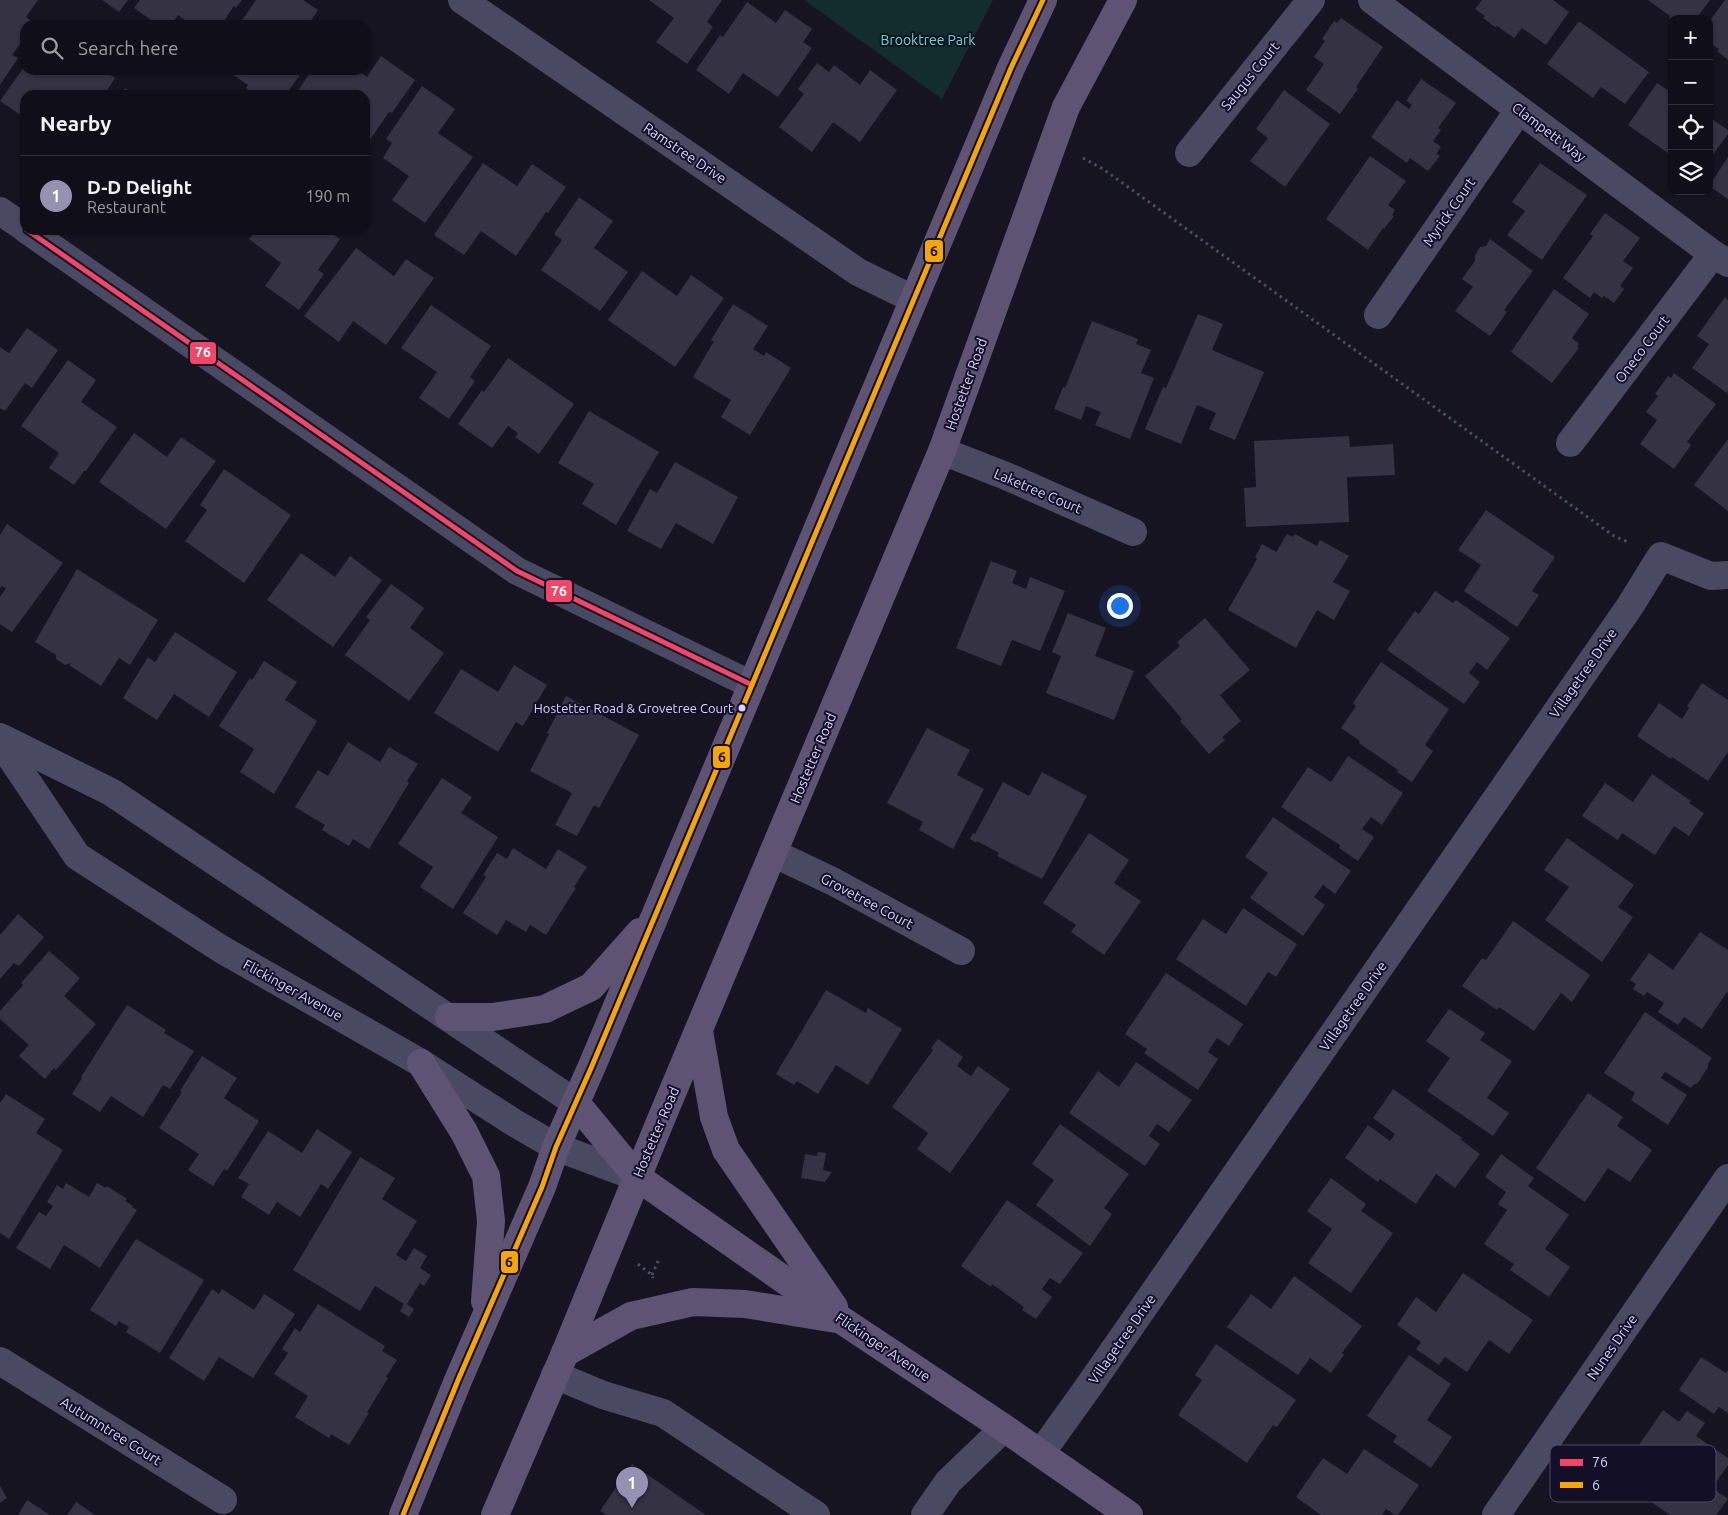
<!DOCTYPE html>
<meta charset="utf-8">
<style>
body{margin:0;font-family:Ubuntu,sans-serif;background:#1e1d26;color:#f1f3f6}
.controls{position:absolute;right:15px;top:15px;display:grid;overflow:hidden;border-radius:10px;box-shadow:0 1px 4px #0004}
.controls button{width:45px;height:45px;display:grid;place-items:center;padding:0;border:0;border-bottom:1px solid #302f38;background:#100f19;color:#f1f3f6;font:25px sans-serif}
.you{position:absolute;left:1119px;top:605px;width:18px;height:18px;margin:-12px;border:4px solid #fff;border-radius:50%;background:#1a73e8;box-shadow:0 0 0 8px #1a73e833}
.badge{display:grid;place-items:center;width:32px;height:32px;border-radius:50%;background:#9591b1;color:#fff;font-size:16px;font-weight:700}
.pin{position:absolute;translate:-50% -41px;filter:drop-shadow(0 1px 2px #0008)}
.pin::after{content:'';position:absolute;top:26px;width:18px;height:15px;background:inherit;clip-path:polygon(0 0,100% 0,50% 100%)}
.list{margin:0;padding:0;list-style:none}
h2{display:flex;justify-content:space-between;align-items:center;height:65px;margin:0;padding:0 20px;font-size:21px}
h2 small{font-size:16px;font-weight:400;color:#9c9ca2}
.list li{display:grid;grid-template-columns:32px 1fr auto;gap:15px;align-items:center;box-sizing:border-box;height:80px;padding:0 20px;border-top:1px solid #302f38}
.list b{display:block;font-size:19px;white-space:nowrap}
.list p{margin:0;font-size:16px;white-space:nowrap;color:#9c9ca2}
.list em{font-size:16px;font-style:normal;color:#9c9ca2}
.icon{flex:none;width:28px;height:28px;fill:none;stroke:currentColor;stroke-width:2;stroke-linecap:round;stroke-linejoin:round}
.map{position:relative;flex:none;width:1728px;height:1515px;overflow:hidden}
.search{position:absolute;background:#100f19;box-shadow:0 1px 4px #0004;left:20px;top:20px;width:350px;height:55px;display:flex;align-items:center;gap:12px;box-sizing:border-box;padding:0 18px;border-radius:15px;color:#9c9ca2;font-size:19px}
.panel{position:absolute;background:#100f19;box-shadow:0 1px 4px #0004;left:20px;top:90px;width:350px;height:145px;border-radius:15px}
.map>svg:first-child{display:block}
.green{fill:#132c2d}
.building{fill:#343243}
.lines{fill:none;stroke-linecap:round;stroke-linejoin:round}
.path{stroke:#44505f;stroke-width:3;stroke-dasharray:2.5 4;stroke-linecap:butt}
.minor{stroke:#4a4962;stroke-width:28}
.major{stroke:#5e5373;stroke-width:28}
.bus-1-casing{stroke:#130f26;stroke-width:9}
.bus-2-casing{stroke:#130f26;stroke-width:9}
.bus-1{stroke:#f34667;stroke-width:5}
.bus-2{stroke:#f7a600;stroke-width:5}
.bus-dot{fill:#d9d4ff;stroke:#130f26;stroke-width:2}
.labels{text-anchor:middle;stroke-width:4;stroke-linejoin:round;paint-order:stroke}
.bus-label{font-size:13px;fill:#d9d4ff;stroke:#130f26;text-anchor:end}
.park-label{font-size:14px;fill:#5fe0c0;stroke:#130f26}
.street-label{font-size:14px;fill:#d9d4ff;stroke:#130f26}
.key{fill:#130f26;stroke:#4e4a67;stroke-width:1}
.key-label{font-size:14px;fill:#d9d4ff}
.line-badge{stroke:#130f26;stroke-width:2}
.badge-label{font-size:14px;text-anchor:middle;font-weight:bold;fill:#fff}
.pale-badge-label{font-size:14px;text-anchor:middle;font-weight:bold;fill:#111}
</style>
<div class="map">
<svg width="1728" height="1515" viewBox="0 0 1728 1515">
<rect width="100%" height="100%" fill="#161421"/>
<polygon class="green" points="804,0 993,0 942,99"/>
<g class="building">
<polygon points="0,0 38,0 26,17 34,23 33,25 25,25 25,37 12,55 18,58 0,85"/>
<polygon points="102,0 128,0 119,12"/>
<polygon points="140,0 242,0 236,8 234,6 221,25 192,25 178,15 171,25 158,25 134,8"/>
<polygon points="256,0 303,0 318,10 308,25 239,25"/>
<polygon points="649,0 722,0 707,22 713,27 687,64 656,42 674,18"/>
<polygon points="1482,0 1553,0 1569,12 1546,45 1522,28 1514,38 1497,26 1495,27 1483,18 1485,16 1475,9"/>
<polygon points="1648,0 1710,0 1696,19 1672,20 1669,18 1670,16"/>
<polygon points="1725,0 1728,0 1728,60 1717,51 1719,49 1709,42 1709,22"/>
<polygon points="747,2 776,23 785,10 812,29 803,42 812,48 778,97 743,73 729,94 696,70 720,35 723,37"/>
<polygon points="1341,18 1383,47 1356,87 1358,89 1340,114 1306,90 1324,64 1314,57 1325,41 1322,39 1334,21 1337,23"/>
<polygon points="1579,21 1649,72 1625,104 1601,87 1593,98 1547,64"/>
<polygon points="381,56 415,80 392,113 389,112 365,147 365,95 295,95 312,70 357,70 367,77"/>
<polygon points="817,63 829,72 834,65 860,85 870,70 897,90 860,142 833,122 812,152 779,127 804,94 798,89"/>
<polygon points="24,67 25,70 103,70 115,78 104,95 25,95 25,118 0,101"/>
<polygon points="226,70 303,70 286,95 256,95 246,88 248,85"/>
<polygon points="1421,79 1456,103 1438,128 1441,130 1433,141 1441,147 1436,154 1440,156 1428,171 1410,158 1407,163 1371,137 1397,100 1409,109 1412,105 1406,101"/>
<polygon points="1657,83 1672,93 1672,156 1628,125"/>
<polygon points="422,86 455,109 438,133 473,157 425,223 392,200 409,176 383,158 392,143 386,139"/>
<polygon points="125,88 136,95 121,95"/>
<polygon points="1284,90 1330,124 1285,187 1250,161 1268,138 1256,129"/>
<polygon points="1709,117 1728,130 1728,134 1709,160"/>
<polygon points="1370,156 1406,181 1388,205 1395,210 1392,215 1394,216 1384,229 1383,228 1368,250 1326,219"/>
<polygon points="1728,157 1728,199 1709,186"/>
<polygon points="483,163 517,186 532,164 566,187 548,213 546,212 516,256 481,231 464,255 434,235"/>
<polygon points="1540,163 1587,195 1542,260 1507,235 1525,211 1512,202"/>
<polygon points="579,197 613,221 594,248 628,272 600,311 541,270 562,240 554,234"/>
<polygon points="1605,213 1640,238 1623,261 1633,268 1620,286 1624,289 1614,303 1604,296 1602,298 1594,292 1590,298 1563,278 1593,236 1590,234"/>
<polygon points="255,230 327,230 340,239 318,270 324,274 299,310 265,286 281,263 249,239"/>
<polygon points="1490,239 1533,271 1504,310 1507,312 1490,336 1455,311 1473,287 1462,279 1475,261 1475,256 1480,247 1486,246"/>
<polygon points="356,248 394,276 406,259 434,278 386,345 353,321 339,342 304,316"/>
<polygon points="642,271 677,296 691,275 724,298 675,367 608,320"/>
<polygon points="1554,289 1589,314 1572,338 1579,344 1577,347 1579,348 1552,383 1511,352"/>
<polygon points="1725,297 1728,300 1728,391 1727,393 1692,368 1709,344 1697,336"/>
<polygon points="733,304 768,326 753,349 764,356 766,352 791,368 750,435 721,417 731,400 693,377 714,341 711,340"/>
<polygon points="431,305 491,346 470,377 475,381 449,419 419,398 437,372 401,348"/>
<polygon points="1198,314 1223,324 1212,350 1264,372 1235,440 1209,429 1216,413 1197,405 1181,444 1145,429 1163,387 1166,388"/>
<polygon points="1092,321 1138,339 1136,344 1151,350 1141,373 1154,378 1130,439 1095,425 1101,412 1086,406 1081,420 1054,409 1063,387 1065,388"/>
<polygon points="27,328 58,350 32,388 25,383 5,411 0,408 0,347 9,353"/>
<polygon points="508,358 574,404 539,454 515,437 518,433 508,426 492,448 458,424 482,390 484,392"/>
<polygon points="68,360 96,380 81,402 117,427 86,471 84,471 74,485 49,468 59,453 21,426"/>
<polygon points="1674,373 1716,404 1687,442 1691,445 1674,469 1640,444 1657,420 1646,412 1658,396 1655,394 1668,376 1671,378"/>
<polygon points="589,411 659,452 616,525 582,504 594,484 558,463"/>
<polygon points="134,433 167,457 181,437 216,461 166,529 99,482"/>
<polygon points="1349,436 1350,447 1393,444 1395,475 1347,477 1349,522 1246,527 1244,488 1256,487 1254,441"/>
<polygon points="1728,439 1728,511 1694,485"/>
<polygon points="675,462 738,497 713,544 676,523 661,549 627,531 650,489 657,493"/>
<polygon points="224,469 291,515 244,583 185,541 207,510 200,505"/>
<polygon points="1486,510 1555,557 1532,591 1539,595 1517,627 1464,591 1481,565 1458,550"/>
<polygon points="7,524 63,563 12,632 0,624 0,597 6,588 2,586 0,588 0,535"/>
<polygon points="1287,534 1293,537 1295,534 1317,546 1320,540 1349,556 1333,582 1350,591 1334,620 1317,610 1296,648 1228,610 1257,559 1255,557 1262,544 1276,552"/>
<polygon points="301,553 335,577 350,556 382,580 333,647 267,600"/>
<polygon points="991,561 1017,571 1012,583 1026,589 1030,577 1065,591 1040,651 1012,640 1001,666 956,648"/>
<polygon points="77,569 158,620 130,665 119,658 101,686 69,665 71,663 65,665 56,659 56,655 35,642"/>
<polygon points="391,584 424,608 410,628 444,653 409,701 345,655 370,620 366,617"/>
<polygon points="1435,591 1453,603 1456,600 1510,638 1487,670 1477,662 1469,673 1480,682 1464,704 1387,650 1415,611 1419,614"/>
<polygon points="1068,613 1106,628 1095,656 1134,671 1114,720 1046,693 1061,656 1052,652"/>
<polygon points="1205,618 1250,670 1220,695 1241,721 1222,737 1225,740 1209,754 1180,721 1182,719 1145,676 1180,646 1177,642"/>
<polygon points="175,632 237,672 209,717 174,694 157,720 123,698 148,657 155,662"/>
<polygon points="264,661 297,682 285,700 317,721 274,794 240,772 254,749 219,726 250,678 252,680"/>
<polygon points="1381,662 1449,709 1425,745 1433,751 1412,782 1397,772 1398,770 1359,743 1360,741 1341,728 1356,706 1353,703"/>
<polygon points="514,665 547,685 523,726 516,722 498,752 434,713 461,669 498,692"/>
<polygon points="1702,683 1728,700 1728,752 1708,781 1672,757 1671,759 1637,736 1659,703 1682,719 1689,708 1687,706"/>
<polygon points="566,696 639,735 599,808 594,805 577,836 555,825 572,793 530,771 549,734 547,733"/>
<polygon points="927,728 970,750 957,775 984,789 953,849 919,830 923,822 887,803"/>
<polygon points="348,742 380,762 389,747 418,764 407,781 409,783 369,849 353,839 349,846 322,830 325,825 295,807 318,770 328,776"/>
<polygon points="1348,756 1403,793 1382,825 1371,817 1362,829 1374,837 1358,861 1339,848 1340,845 1281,807 1308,767 1331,782"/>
<polygon points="1042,772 1087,796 1042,879 997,856 999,853 977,841 976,843 970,839 973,833 975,834 1003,782 1029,796"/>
<polygon points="1652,774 1691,801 1689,803 1704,813 1689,836 1674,826 1655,855 1622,833 1618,840 1582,816 1605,783 1633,802"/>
<polygon points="442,778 472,797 461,813 498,837 453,909 420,887 433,867 398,844"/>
<polygon points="1273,817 1351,871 1335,894 1323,885 1314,897 1325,905 1303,936 1250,898 1268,873 1245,857"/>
<polygon points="1089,833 1129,860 1114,883 1141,901 1104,955 1071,932 1076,925 1043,903"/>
<polygon points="1567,838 1634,885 1618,907 1633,917 1602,962 1545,920 1569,887 1544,870"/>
<polygon points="513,848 546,869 558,849 587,867 574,887 576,888 546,935 530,925 526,932 506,920 497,935 463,913 486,877 483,875 497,853 507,859"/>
<polygon points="1243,908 1297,944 1276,977 1268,972 1246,1006 1176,959 1203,919 1226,934"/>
<polygon points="18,914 44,937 19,966 14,963 0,979 0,935"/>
<polygon points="1513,921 1590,975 1572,1002 1561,993 1534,1031 1499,1007 1497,1010 1462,986 1482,958 1486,960"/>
<polygon points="1700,932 1728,950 1728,993 1727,992 1702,1029 1684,1017 1678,1025 1658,1012 1664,1003 1647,992 1644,996 1633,989 1636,984 1630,980 1649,953 1673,970"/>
<polygon points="49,951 80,978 64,996 96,1024 56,1070 54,1068 45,1079 19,1056 29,1045 0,1019 0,1011 23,985 21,983"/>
<polygon points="1166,973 1243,1024 1229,1046 1217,1038 1208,1052 1218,1059 1198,1090 1144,1053 1147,1049 1125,1034"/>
<polygon points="826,990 866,1013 868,1008 902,1029 868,1085 836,1065 818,1094 797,1081 794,1085 776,1074"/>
<polygon points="127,1005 166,1030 164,1033 194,1051 170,1089 163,1085 143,1117 111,1096 100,1112 72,1094 82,1078 81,1077"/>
<polygon points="1449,1009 1485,1033 1480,1040 1512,1061 1487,1098 1509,1113 1493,1136 1427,1091 1450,1058 1426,1041"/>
<polygon points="1645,1012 1712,1058 1708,1063 1708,1067 1698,1083 1693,1085 1691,1088 1665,1072 1661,1078 1687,1095 1668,1125 1631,1100 1635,1093 1604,1073"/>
<polygon points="938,1039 963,1057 957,1066 971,1076 978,1066 1010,1089 950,1173 917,1149 928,1133 892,1107 933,1050 931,1048"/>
<polygon points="202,1056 237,1078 224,1098 259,1121 227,1171 224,1169 213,1186 188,1170 199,1154 159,1128 182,1092 180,1091"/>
<polygon points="1136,1062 1192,1100 1169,1132 1157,1124 1149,1136 1160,1144 1145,1166 1069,1113 1098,1071 1119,1087"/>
<polygon points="1393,1089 1462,1138 1460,1139 1480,1154 1455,1188 1436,1174 1416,1204 1380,1179 1378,1182 1345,1158 1368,1125 1390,1141 1395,1134 1373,1118"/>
<polygon points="1588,1093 1623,1117 1617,1126 1652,1150 1630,1182 1608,1168 1585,1202 1536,1168"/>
<polygon points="6,1094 45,1119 36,1133 63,1150 9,1239 0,1233 0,1103"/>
<polygon points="1060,1124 1129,1174 1104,1208 1112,1214 1090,1246 1036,1205 1054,1180 1032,1164"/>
<polygon points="317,1129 352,1152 328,1189 321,1184 300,1217 277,1202 269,1215 241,1197 249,1184 238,1178 268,1131 302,1153"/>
<polygon points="818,1152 826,1153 823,1170 832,1172 825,1182 801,1178 805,1154 817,1156"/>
<polygon points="1501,1154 1534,1178 1528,1186 1569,1215 1545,1249 1570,1267 1549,1297 1510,1270 1514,1264 1484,1244 1507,1210 1498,1204 1506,1192 1485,1177"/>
<polygon points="360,1157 395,1178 382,1199 417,1221 396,1255 406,1261 414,1248 427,1256 420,1268 431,1275 424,1286 420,1283 407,1304 414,1309 409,1317 400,1311 404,1304 375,1286 360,1311 293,1270"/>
<polygon points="1331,1178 1366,1204 1361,1211 1393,1233 1351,1293 1308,1263 1332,1229 1307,1211"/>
<polygon points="66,1183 89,1197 97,1183 106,1188 107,1186 127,1199 125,1201 133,1206 132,1207 137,1210 100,1268 64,1245 50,1269 16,1248 39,1212 46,1216 53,1206 47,1202 57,1185 63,1189"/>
<polygon points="1007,1200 1083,1253 1060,1284 1050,1278 1042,1289 1052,1297 1036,1319 1022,1310 1024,1307 992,1284 991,1287 961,1266"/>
<polygon points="136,1239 204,1280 160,1353 126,1332 129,1327 119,1321 116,1326 90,1310"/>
<polygon points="1463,1273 1533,1320 1509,1354 1489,1340 1467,1372 1445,1357 1439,1365 1416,1349 1421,1342 1397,1325 1416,1297 1436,1312"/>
<polygon points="1294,1276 1362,1326 1342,1353 1344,1355 1331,1373 1310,1358 1298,1375 1227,1327 1251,1294 1271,1309"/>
<polygon points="212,1289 219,1294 222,1289 254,1310 264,1294 295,1314 253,1378 219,1357 204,1381 169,1358"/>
<polygon points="318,1304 385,1346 382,1351 397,1360 386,1377 388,1378 367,1412 369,1413 349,1445 331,1434 329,1438 295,1417 308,1396 274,1374 288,1353 282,1349 295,1328 300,1332"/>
<polygon points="1216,1344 1296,1400 1277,1427 1273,1425 1247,1463 1178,1415 1202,1380 1195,1375"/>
<polygon points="1409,1355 1451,1384 1427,1420 1452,1437 1431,1468 1393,1442 1397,1436 1367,1416"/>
<polygon points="1701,1357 1726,1373 1728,1370 1728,1413 1719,1407 1714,1414 1679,1390"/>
<polygon points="1663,1410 1679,1422 1687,1411 1705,1423 1696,1436 1728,1458 1728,1465 1712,1488 1728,1499 1716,1515 1670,1515 1637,1492 1660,1459 1639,1445"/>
<polygon points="1364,1449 1419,1485 1398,1515 1395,1515 1386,1509 1382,1515 1321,1515 1296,1497 1323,1458 1347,1474"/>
<polygon points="632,1464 706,1515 607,1515 600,1511"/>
<polygon points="0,1486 7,1498 0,1503"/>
<polygon points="27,1500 50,1515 18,1515"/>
<polygon points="76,1502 95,1515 67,1515"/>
</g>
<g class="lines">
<g class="path">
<polyline points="1083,158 1103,169 1614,536 1630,543"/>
<polyline points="638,1264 652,1275 653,1278"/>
<polyline points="652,1275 659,1259"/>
</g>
<g class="minor">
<polyline points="462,0 858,272 913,299"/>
<polyline points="1372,0 1713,254 1728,263"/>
<polyline points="1189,153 1311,0"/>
<polyline points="0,211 25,228"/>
<polyline points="27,230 517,571 752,685"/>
<polyline points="1378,315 1519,110"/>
<polyline points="1570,443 1713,254"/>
<polyline points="942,451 1006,476 1133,532"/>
<polyline points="0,737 111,792 576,1103"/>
<polyline points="0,741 77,856 221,949 421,1063 513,1122 556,1147 637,1177"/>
<polyline points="773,853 834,882 961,951"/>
<polyline points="0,1361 223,1500"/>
<polyline points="555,1375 603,1395 663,1413 816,1515"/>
<polyline points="1041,1453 1089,1386 1630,606 1661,556 1711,576 1728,575"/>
<polyline points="925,1515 948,1482 1004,1428"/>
<polyline points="1496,1515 1728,1178"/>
</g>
<g class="major">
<polyline points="449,1017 493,1017 545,1009 591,987 640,932"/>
<polyline points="699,1031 714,1117 726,1150 834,1307"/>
<polyline points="421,1063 464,1132 486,1176 491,1221 485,1301"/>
<polyline points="576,1103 637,1177 843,1321 1004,1428 1129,1515"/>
<polyline points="565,1353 631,1316 693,1302 745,1304 836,1319"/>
<polyline points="403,1515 459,1378 542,1187 556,1147 592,1066 1011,68 1043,0"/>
<polyline points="495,1515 565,1353 662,1117 942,451 1066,107 1123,0"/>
</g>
<g class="bus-1-casing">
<polyline id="bus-1" points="27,230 517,571 752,685"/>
</g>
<g class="bus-2-casing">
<polyline id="bus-2" points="403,1515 459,1378 542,1187 556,1147 592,1066 1011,68 1043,0"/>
</g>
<use href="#bus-1" class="bus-1"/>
<use href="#bus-2" class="bus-2"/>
</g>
<circle class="bus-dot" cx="742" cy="708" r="4.5"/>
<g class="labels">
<g class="bus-label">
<text x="733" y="713">Hostetter Road &amp; Grovetree Court</text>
</g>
<g class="park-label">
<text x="928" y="45">Brooktree Park</text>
</g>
<g class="street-label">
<text transform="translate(1250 76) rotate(-51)" y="5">Saugus Court</text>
<text transform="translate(1549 132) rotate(37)" y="5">Clampett Way</text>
<text transform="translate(685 153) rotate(34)" y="5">Ramstree Drive</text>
<text transform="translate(1449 212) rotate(-55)" y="5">Myrick Court</text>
<text transform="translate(1642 349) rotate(-53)" y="5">Oneco Court</text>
<text transform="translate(966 384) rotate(-70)" y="5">Hostetter Road</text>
<text transform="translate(1038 491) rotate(23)" y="5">Laketree Court</text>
<text transform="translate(1583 673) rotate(-55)" y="5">Villagetree Drive</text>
<text transform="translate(813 758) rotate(-67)" y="5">Hostetter Road</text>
<text transform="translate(867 901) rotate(28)" y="5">Grovetree Court</text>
<text transform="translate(293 990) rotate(29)" y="5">Flickinger Avenue</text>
<text transform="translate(1353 1006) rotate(-55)" y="5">Villagetree Drive</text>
<text transform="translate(656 1132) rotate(-67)" y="5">Hostetter Road</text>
<text transform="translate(1122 1339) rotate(-55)" y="5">Villagetree Drive</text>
<text transform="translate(883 1347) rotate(34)" y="5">Flickinger Avenue</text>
<text transform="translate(1612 1347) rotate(-55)" y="5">Nunes Drive</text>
<text transform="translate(111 1431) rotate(32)" y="5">Autumntree Court</text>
</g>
</g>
<rect x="1550" y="1445" width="166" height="57" rx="8" class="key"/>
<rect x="1560" y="1459" width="23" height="7" fill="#f34667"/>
<rect x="1560" y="1482" width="23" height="6" fill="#f7a600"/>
<g class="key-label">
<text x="1592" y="1467">76</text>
<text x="1592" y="1490">6</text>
</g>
<g class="line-badge">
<rect x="924" y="239" width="20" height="24" rx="5" fill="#f7a600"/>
<rect x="189" y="341" width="28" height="24" rx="5" fill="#f34667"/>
<rect x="545" y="579" width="28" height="24" rx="5" fill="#f34667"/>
<rect x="712" y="745" width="19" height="24" rx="5" fill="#f7a600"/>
<rect x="500" y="1250" width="19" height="24" rx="5" fill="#f7a600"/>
</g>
<g class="badge-label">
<text x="203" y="357">76</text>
<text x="559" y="596">76</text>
</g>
<g class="pale-badge-label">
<text x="934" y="256">6</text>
<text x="722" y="762">6</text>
<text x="509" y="1267">6</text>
</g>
</svg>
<div class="controls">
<button>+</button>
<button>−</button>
<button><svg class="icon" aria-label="locate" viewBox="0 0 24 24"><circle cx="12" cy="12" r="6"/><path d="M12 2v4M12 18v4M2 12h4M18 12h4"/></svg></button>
<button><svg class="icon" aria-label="layers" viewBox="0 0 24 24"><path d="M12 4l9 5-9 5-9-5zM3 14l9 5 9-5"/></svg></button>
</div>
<div class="you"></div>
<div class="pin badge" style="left:632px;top:1508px">1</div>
<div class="search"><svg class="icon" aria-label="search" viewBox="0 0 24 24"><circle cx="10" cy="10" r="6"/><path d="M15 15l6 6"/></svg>Search here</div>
<section class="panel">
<h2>Nearby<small></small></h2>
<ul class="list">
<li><span class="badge">1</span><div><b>D-D Delight</b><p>Restaurant</p></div><em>190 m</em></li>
</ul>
</section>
</div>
